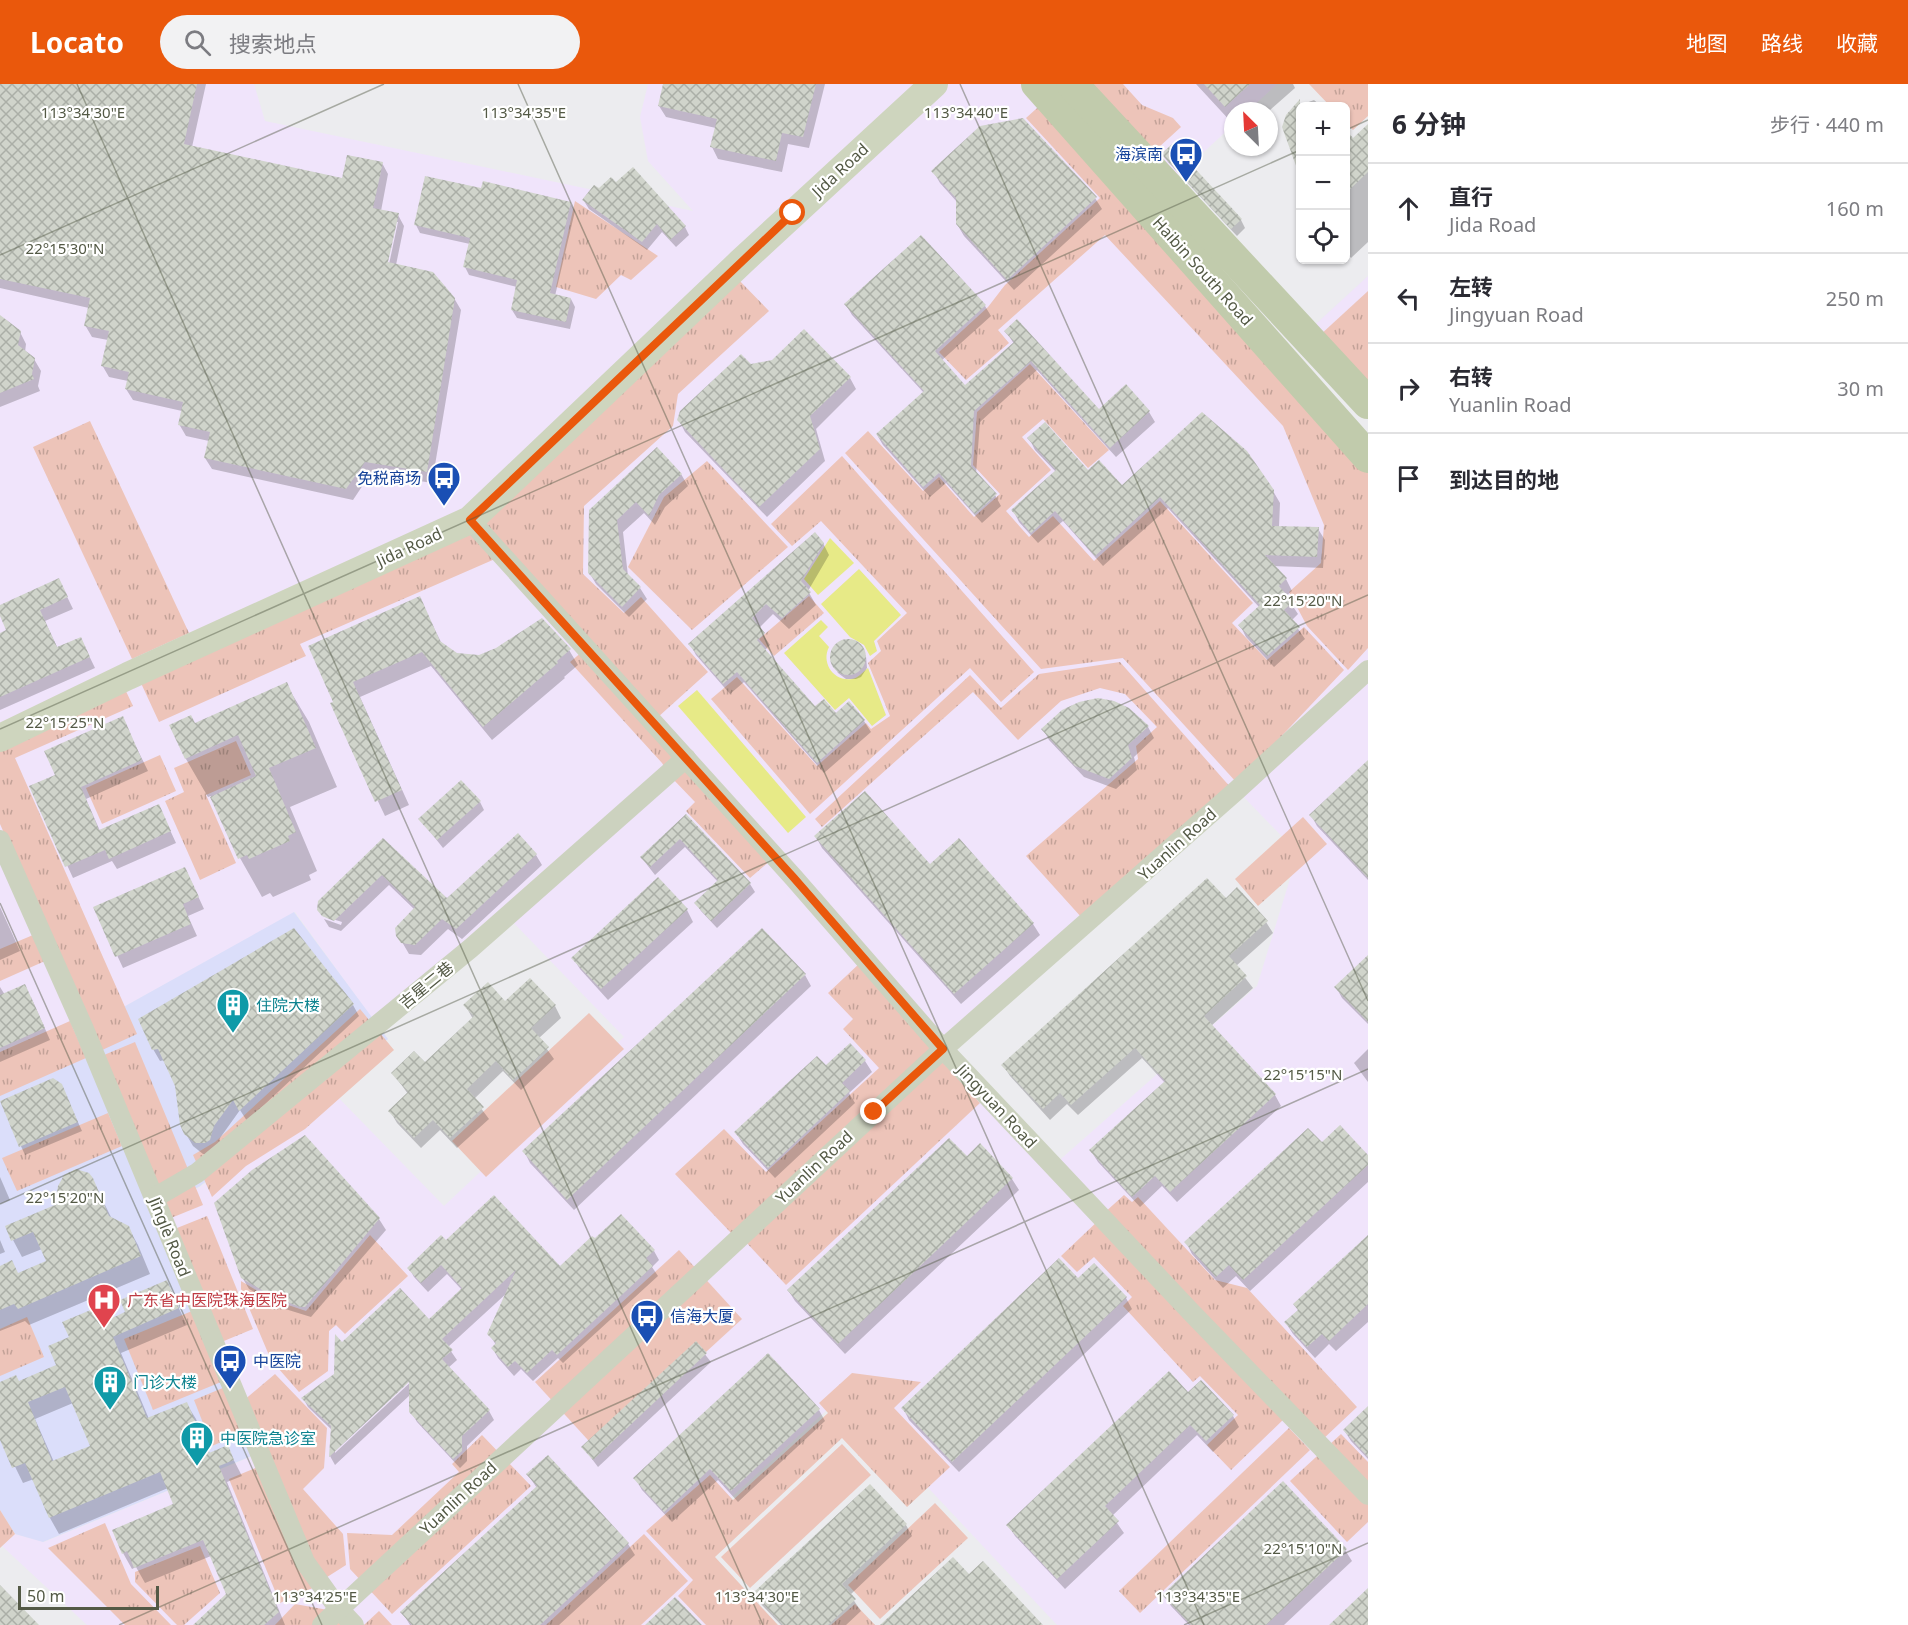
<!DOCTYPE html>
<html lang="zh">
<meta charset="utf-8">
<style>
body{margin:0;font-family:"Noto Sans","Noto Sans SC",sans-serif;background:#f2f2f3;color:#2b2b33}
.controls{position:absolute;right:18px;top:18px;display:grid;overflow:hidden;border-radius:9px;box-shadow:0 2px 4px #0004}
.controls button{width:54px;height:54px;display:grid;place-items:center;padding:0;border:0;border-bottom:2px solid #e1e1e2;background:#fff;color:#2b2b33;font:30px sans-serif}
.compass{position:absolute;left:1224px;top:18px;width:54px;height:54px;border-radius:50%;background:#fff;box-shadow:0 2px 4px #0004;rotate:336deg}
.scale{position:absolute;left:18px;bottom:15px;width:141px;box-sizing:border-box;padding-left:6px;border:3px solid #535945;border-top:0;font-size:16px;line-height:21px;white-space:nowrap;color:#535945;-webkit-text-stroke:4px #fff;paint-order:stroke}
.stop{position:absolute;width:18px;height:18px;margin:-14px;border:4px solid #ea580c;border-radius:50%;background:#fff}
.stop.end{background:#ea580c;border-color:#fff;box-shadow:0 2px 6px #0008}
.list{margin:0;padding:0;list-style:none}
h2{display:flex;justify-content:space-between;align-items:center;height:78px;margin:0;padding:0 24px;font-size:26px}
h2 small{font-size:20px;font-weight:400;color:#7c7c81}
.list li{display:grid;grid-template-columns:39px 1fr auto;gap:18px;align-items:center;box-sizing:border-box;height:90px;padding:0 24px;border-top:2px solid #e1e1e2}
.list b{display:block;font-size:22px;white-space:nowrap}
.list p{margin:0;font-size:20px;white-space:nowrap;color:#7c7c81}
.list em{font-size:20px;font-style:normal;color:#7c7c81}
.icon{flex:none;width:33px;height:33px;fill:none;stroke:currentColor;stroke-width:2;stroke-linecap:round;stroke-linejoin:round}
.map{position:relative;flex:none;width:1368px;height:1541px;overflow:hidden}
header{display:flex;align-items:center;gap:36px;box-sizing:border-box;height:84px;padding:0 30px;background:#ea580c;color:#fff}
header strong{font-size:28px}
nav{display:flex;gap:33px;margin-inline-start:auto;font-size:21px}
.search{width:420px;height:54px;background:#f2f2f3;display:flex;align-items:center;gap:15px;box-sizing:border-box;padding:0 21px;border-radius:33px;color:#7c7c81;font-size:22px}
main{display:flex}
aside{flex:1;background:#fff}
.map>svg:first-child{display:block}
.commercial{fill:#f0e4fb;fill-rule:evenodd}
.medical{fill:#dbdefa}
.grass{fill:url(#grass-tufts)}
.garden{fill:#edc4b9}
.water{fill:#e7ea87}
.shadow{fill:#0003;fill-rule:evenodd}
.building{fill:url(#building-cross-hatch);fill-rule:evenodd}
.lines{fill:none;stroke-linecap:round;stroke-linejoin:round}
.minor{stroke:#ccd2bf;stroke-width:20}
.secondary{stroke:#ced5be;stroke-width:28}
.primary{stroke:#c1cbac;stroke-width:32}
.route{stroke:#ea580c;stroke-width:8}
.ticks{fill:none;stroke:#535945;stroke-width:1.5;stroke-opacity:0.45}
.labels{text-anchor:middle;stroke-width:4.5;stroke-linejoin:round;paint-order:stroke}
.transit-label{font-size:16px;fill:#164399;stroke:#fff;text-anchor:end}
.street-label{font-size:16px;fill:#535945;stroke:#fff}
.culture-label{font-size:16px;fill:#0d838f;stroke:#fff;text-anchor:start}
.health-label{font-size:16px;fill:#be3a42;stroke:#fff;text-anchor:start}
.ticks-label{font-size:15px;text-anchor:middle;fill:#535945;stroke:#fff;stroke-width:4.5;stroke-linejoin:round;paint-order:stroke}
</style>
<header>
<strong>Locato</strong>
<div class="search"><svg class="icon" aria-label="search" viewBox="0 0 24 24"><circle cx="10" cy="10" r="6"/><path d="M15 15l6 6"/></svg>搜索地点</div>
<nav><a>地图</a><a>路线</a><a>收藏</a></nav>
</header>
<main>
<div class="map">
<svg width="1368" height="1541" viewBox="0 0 1368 1541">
<defs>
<pattern id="grass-tufts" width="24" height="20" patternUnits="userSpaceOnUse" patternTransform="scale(1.5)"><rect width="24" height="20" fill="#edc4b9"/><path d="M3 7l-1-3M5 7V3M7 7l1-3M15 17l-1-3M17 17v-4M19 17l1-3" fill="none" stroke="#c3a298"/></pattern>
<pattern id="building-cross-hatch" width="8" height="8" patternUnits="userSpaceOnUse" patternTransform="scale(1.5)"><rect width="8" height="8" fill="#d0d4cb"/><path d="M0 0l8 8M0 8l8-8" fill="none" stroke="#abafa7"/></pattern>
</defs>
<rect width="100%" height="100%" fill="#ececef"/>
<g class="commercial">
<path d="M0,0H254L265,37L693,127L648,77L640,33L648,0H1037L1368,374V1541H1057L842,1312L671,1469L738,1541H87L2,1462L15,1450L44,1458L260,1369L157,1121L199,1104L328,1003L444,1122L624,953L507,832L377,941L295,828L84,945L0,982ZM1237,706L1298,769L1257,902L1054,1081L943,965Z"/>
<polygon points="1072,0 1277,0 1248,27 1233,27 1233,41 1167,102"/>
<polygon points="1368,192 1368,318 1305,250"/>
</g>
<polygon class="medical" points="294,828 388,955 199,1103 157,1121 259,1369 43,1458 15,1450 0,1426 0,983 84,945"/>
<g class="grass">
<polygon points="1079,0 1123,0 1142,21 1173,34 1181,43 1147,74"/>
<polygon points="1309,0 1368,0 1368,32 1353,46 1346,39 1346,22 1330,22"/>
<polygon points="1046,16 1368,379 1368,564 1348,586 1307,542 1289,508 1321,479 1324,441 1283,342 1105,151 998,246 1009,259 966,296 939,268 988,223 1005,201 1100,114 1026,34"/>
<polygon points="575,117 658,172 631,196 621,191 596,215 556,203"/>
<polygon points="734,191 769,227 678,310 673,342 584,422 583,490 624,529 641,513 708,588 657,634 477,436"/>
<polygon points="1368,207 1368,304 1319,252"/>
<polygon points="1030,280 1109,366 1088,384 1043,335 1022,353 1051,386 1006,427 1029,453 1053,432 1094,477 1160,417 1253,519 1232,539 1267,576 1304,543 1344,586 1237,699 1123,574 1041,585 845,369 868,347 923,407 939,393 974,433 1000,410 973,381 977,328"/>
<polygon points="90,337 189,549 132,575 33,363"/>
<polygon points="842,372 1034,588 1001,618 970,584 810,730 711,615 737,593 817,682 866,639 871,645 890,632 868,579 881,567 877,557 907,529 821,437 792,462 771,440"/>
<polygon points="707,377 788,463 692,546 628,483 664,413"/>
<polygon points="468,443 495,475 300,560 306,572 159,638 140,597"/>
<polygon points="809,512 824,529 774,572 759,555"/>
<polygon points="583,567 772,775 750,794 686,727 695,718 671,693 662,679 570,578"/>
<polygon points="1120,578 1232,705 1082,834 1026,772 1138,675 1136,662 1157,643 1125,610 1100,604 1061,617 1018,656 973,608 822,743 815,735 970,591 1001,624 1039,590"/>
<polygon points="124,603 133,622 15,674 137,950 100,967 0,740 0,661"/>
<polygon points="236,657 251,691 206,711 236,779 200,796 165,717 184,708 174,684"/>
<polygon points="160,671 176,707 102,740 86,704"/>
<polygon points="1303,733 1327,760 1258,822 1235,795"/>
<polygon points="33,851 45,877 0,897 0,865"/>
<polygon points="861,878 938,965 732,1150 675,1090 724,1045 766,1088 879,984 843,945 853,935 828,909"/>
<polygon points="360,925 394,966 305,1045 246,1082 212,1113 193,1071 215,1058"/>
<polygon points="70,937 86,974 0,1012 0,968"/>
<polygon points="135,958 203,1121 171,1134 104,971"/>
<polygon points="940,975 980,1019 786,1201 744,1156"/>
<polygon points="108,1029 122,1062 17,1107 2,1074"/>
<polygon points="1124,1111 1132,1118 1138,1113 1215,1196 1247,1204 1357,1323 1321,1357 1103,1130"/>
<polygon points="207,1132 253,1245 219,1259 172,1146"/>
<polygon points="1100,1135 1287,1332 1231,1386 1207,1361 1238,1331 1200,1292 1193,1298 1123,1222 1132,1213 1094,1173 1077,1188 1061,1172"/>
<polygon points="370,1151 408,1192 345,1250 336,1241 329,1247 328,1287 299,1308 271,1276 241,1205 241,1197 273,1216 306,1227"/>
<polygon points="679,1166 742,1235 598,1367 535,1298"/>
<polygon points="192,1227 221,1298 153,1326 124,1255"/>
<polygon points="27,1233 44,1273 0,1292 0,1245"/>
<polygon points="852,1289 921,1298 894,1324 950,1383 907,1423 842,1354 715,1473 778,1541 706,1541 678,1512 693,1496 646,1447 710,1391 733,1416 828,1329 819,1319"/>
<polygon points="275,1290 327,1344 324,1384 303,1405 343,1450 346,1481 324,1495 306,1471 243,1317"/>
<polygon points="225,1303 244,1348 212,1362 194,1316"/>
<polygon points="1289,1344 1310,1366 1140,1529 1119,1507"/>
<polygon points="1341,1350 1368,1378 1368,1438 1347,1458 1290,1397"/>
<polygon points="482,1351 531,1402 392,1530 350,1485 347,1449 392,1451 459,1388 452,1380"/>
<polygon points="260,1382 315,1503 280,1519 229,1395"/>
<polygon points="935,1419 968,1454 880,1535 848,1501"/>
<polygon points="0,1426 15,1450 0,1464"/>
<polygon points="105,1439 131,1500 171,1541 125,1541 48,1464"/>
<polygon points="644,1450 688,1497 641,1541 546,1541"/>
<polygon points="200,1462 220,1509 184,1541 177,1541 135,1498 135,1488"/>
<polygon points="295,1520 339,1528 351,1541 275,1541"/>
<polygon points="855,1520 875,1541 831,1541"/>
<polygon points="379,1527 392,1541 364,1541"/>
</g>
<g class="garden">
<polygon points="589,929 624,965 486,1093 452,1057"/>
<polygon points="842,1360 871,1391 750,1504 721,1473"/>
</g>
<g class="water">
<polygon points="830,454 854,479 818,511 804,495"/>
<polygon points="859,485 901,531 874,557 877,567 870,572 864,561 850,553 821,520"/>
<path d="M821,536L828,543L819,552L829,563C821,578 833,598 852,595C858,594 863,588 868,584L886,631L872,642L849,614L835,626L784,569Z"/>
<polygon points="697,606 806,733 788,749 678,622"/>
</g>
<g class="shadow">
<path d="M0,0H206L192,63L343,96L382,79L388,90L381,127L398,131L404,142L396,181L454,214L461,226L432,399L371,389L353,416L212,385L205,374L209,357L186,352L179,340L182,327L133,316L126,305L128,297L109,293L102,281L108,256L92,253L85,241L89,224L0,204ZM395,138H398L388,185H385Z"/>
<polygon points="664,0 825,0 809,64 788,60 782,88 718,75 712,63 716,44 666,33 659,22"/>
<polygon points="1196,0 1293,0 1295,4 1269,27 1233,27 1233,40"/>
<polygon points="1314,16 1321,22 1300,22 1300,79 1289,59 1295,23"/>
<polygon points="1368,42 1368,158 1351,174 1346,168 1346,48 1353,56"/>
<polygon points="1163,70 1241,136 1245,144 1237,152 1168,78"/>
<polygon points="933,87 1095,114 1102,125 1014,206 964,152 957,140 957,118 940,99"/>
<polygon points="483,106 570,119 575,127 555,212 571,215 575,223 570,245 517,234 512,226 517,203 469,191 465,183 470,160 420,149 416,141"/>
<polygon points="584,117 685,143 689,151 676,163 662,148 647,166 589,125"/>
<polygon points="846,221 985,222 991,232 941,277 965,303 1014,260 1006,247 1099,327 1149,328 1155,338 1116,373 1037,286 980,338 976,390 995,411 1001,422 982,439 946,399 930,413 883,361 877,351 924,309 852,231"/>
<polygon points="0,233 20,248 26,260 25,268 34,275 41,287 38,302 40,307 0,323"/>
<polygon points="804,248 850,294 856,305 816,345 825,377 767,433 685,348 679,336 750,282 773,278"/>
<polygon points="1029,354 1088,388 1122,403 1273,407 1280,419 1279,443 1318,445 1325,456 1323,484 1273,482 1286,495 1292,507 1286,512 1298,530 1292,536 1305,555 1274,583 1246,553 1240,541 1259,523 1168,424 1103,482 1063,437 1038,459 1019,438 1013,426 1056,388 1035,366"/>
<polygon points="681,390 688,402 665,423 655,441 644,429 623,448 628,492 640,504 647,515 629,533 596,500 589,488 591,427"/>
<polygon points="823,459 829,471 808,507 816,521 789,545 773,530 759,544 770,561 764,567 815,624 836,631 849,619 864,637 871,648 824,689 744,598 730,610 696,571 690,560"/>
<polygon points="59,496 73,525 45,537 58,565 81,555 95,584 0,626 0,550 8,547 0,528 0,523"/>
<polygon points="419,514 442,560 456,571 479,572 569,566 578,581 564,593 565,594 492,656 431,582 360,613 409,721 385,732 332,620"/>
<polygon points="843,558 854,559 866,572 867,584 861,593 856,595 846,595 838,589 832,579 834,564"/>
<polygon points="286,600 309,638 337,703 290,723 317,787 309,791 311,796 273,813 270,809 262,813 240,774 211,712 208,713 186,675 171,641 195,641"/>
<polygon points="122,634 148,687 86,715 100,747 164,733 176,759 117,785 112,777 73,794 31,703 57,692"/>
<polygon points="1148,643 1154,654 1134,673 1137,686 1116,705 1084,693 1049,656 1043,645"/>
<polygon points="1368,678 1368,796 1317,742 1311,731"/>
<polygon points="480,718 484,726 443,764 420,735"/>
<polygon points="686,732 750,800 755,808 717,844 701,827 696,819 718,798 685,763 655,791 641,773"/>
<polygon points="816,753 929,782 1033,840 1040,851 961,920 822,764"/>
<polygon points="383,756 447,816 536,771 542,781 462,855 448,845 421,871 409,870 398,851 414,825 389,801 341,847 329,843 324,835 341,841 342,838 323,832 319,826"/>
<polygon points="185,784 204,825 188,832 197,852 123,884 95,824"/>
<polygon points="658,795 687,826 693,838 608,916 580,885 573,874"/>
<polygon points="1225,816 1266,838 1273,849 1236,882 1253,904 1211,942 1275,1011 1281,1022 1177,1118 1162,1102 1140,1123 1098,1078 1091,1067 1165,999 1142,974 1078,1031 1067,1020 1050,1036 1010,992 1003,981"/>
<polygon points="0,823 20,867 0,876"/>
<polygon points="1368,874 1368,940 1342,914 1336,903"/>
<polygon points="805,891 811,902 574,1126 530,1079 524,1067"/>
<polygon points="530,896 555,922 561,934 539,954 554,975 521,1006 503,987 474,1015 489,1035 457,1064 440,1046 421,1064 397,1039 390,1027 408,1010 393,989 425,980 473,935 465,921 505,919"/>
<polygon points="0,903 5,911 31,913 50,956 0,978"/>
<polygon points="353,921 359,932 247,1037 240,1026 220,1054 216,1067 211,1070 203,1070 193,1062 186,1050 176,1001 165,976 160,977 153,965"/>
<polygon points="850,961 865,977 872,988 849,1009 855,1019 775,1094 743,1060 736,1049 826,983"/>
<polygon points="1368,965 1368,998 1354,979"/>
<polygon points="61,1001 82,1047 25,1071 1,1018"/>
<polygon points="980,1061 1012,1095 1019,1106 845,1270 795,1217 788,1206 966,1074"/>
<polygon points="1368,1073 1368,1098 1250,1207 1236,1192 1223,1204 1192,1170 1186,1158"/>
<polygon points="82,1087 92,1095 112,1135 128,1143 138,1161 150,1190 29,1241 25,1237 0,1247 0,1189 18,1191 48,1178 42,1165 22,1173 13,1156 64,1119 65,1092 70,1088"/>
<polygon points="0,1093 10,1116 0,1120"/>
<path d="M621,1132L654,1167L659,1176L652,1183L658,1192L563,1279L558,1274L533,1297L521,1285L514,1292L498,1274L493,1265L496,1261L489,1250L508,1208L448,1263L457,1276L448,1284L489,1327L494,1336L467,1362V1377L460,1384L417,1338L411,1328L410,1311L335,1381L330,1372L332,1346L308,1323L303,1314L336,1291L342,1260L429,1237L462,1206L447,1190L428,1208L414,1193L409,1184L446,1158L559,1184L594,1156ZM413,1292L415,1294L335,1369V1365Z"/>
<polygon points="379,1135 386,1146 311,1233 282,1224 249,1205 242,1193"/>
<polygon points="1368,1153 1368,1238 1336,1267 1329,1260 1315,1274 1293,1250 1286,1239"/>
<polygon points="0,1156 5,1168 0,1170"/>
<polygon points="1078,1196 1126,1214 1132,1225 959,1388 909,1336 903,1324"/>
<path d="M166,1198L187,1241L121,1269L149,1335L186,1319L196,1335L210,1370L227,1363L242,1392L227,1398L285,1541H195L228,1511L211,1472L145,1499L136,1483L132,1485L123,1469L175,1421L168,1404L59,1450L50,1434L34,1395L23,1399L0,1352V1299H19L58,1282L71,1254L92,1227L101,1241L127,1229ZM73,1319L92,1362L54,1378L35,1335Z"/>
<polygon points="696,1259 711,1278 598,1383 583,1363"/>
<polygon points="1188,1310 1233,1332 1239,1343 1213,1368 1197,1351 1112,1432 1124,1449 1065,1505 1015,1452 1008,1441"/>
<polygon points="1368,1324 1368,1375 1351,1357 1344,1346"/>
<polygon points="819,1326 825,1337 738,1418 718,1396 672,1438 642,1406 635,1394"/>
<polygon points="548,1373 628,1460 635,1471 559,1541 410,1541 402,1528 537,1404 528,1391"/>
<polygon points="870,1402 906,1441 912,1452 850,1511 861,1527 846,1541 781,1541 761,1520 755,1509"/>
<polygon points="1345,1466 1352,1477 1284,1541 1189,1541 1171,1522 1164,1511"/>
</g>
<g class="building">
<polygon points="0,0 197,0 184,60 342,94 347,71 383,78 373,124 399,129 388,178 433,188 455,214 427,388 365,378 346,405 204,374 210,348 178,341 183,318 125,305 129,288 101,282 109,247 84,242 90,214 0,195"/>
<polygon points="663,0 816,0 803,53 782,49 776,77 710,63 717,35 658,22"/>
<polygon points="1204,0 1250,0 1225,23"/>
<polygon points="1300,15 1300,89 1299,90 1282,43 1286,31"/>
<polygon points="1023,34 1097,113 1007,196 956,140 956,114 931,87 980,42"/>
<polygon points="1368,40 1368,88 1346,109 1346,46 1353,54"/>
<polygon points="1172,60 1242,135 1231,145 1161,70"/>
<polygon points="633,83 686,142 670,156 657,140 642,158 582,116 594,101 599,104 611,93 616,98"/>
<polygon points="425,92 481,104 483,97 571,118 550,209 571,214 566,238 511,226 517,196 463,183 470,154 414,141"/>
<polygon points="921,151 986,221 935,267 965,301 1014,258 1004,247 1017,235 1099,325 1126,300 1150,327 1110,364 1031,277 974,327 971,382 997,410 975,430 939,389 923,403 876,350 924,307 844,220"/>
<polygon points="0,231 21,247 18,261 35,274 32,290 34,295 0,309"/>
<polygon points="804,245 851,293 810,332 820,365 759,423 677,336 680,327 741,270 751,280 772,276"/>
<polygon points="1202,328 1247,367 1274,406 1272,442 1319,443 1317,473 1265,471 1287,494 1279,502 1293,518 1284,526 1300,543 1267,572 1238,541 1260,521 1160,413 1095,472 1055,427 1031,449 1011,426 1056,386 1027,354 1045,338 1088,386 1099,376 1122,401"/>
<polygon points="657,363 682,390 659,411 649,432 636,418 617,436 623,485 641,503 622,523 588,489 589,426"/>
<polygon points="815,448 824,459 801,497 811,508 782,534 766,520 752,534 765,549 757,556 815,622 824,615 836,629 849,617 865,636 817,679 737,588 723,600 688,560"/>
<polygon points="59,494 68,513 40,526 57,563 81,553 90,573 0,613 0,549 6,546 0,532 0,521"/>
<polygon points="420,512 440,557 457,569 479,571 496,564 542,534 571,565 557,577 558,579 483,643 422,568 353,598 402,706 375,718 330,619 333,618 308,562"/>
<circle cx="848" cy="573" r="18"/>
<polygon points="287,598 316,664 269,684 296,748 288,752 290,757 249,775 247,771 238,775 210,713 256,692 238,651 185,675 169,641 191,631 195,639"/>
<polygon points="1098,614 1114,617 1129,624 1149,642 1128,661 1132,674 1109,695 1075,682 1041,645 1062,626 1079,618"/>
<polygon points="123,632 142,676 81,703 99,746 159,720 171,747 109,775 105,766 65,783 29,702 55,691 44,667"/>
<polygon points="1368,676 1368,794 1309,731"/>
<polygon points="461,696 481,717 437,756 418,735"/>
<polygon points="865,707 930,780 959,754 1034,839 954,910 814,752"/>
<polygon points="686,730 751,799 711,837 694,819 718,796 680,755 650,783 640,773"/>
<polygon points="518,749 537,770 456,845 442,835 415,861 401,859 396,852 395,844 415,823 382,791 334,837 322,832 317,826 318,817 383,754 447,814"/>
<polygon points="185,783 199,813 183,820 191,840 115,873 93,823"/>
<polygon points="658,793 688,825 601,905 571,874"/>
<polygon points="1207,794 1226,814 1237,803 1268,837 1229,872 1247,892 1204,932 1276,1010 1170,1108 1155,1092 1132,1113 1089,1066 1165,997 1135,964 1071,1021 1060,1009 1043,1025 1001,981"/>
<polygon points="294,844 354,920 239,1027 233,1016 214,1042 210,1056 205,1059 195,1059 184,1050 180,1041 175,1002 158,965 152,966 138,935"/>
<polygon points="762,844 806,890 567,1116 522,1067"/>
<polygon points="1368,871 1368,938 1334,903"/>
<polygon points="530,894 556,921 531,944 549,963 513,996 496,977 467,1005 484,1023 450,1054 433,1036 414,1054 388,1027 408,1008 391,989 414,967 425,978 474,932 463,921 488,898 505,917"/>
<polygon points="25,900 45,944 0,964 0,911"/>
<polygon points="850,959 866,976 842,999 850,1007 768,1084 734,1048 817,972 826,981"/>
<polygon points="53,994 62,1000 78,1038 19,1063 0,1017"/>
<polygon points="1340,1041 1368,1071 1368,1081 1243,1196 1229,1181 1216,1193 1184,1158 1308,1044 1322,1058"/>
<polygon points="305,1051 380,1134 305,1223 300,1223 274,1213 241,1194 214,1119 252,1086"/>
<polygon points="949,1054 967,1072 980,1059 1013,1094 838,1260 787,1206"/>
<polygon points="76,1085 89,1089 93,1094 109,1132 129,1142 141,1172 18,1225 14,1220 0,1226 0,1182 12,1176 18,1189 46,1177 33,1148 11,1157 5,1142 62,1118 57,1108 58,1102 64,1091"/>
<polygon points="494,1111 560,1182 592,1152 595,1154 621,1130 655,1166 646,1174 653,1182 557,1271 552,1266 527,1289 515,1277 508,1283 491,1264 496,1259 487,1250 516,1186 442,1255 453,1266 442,1275 490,1326 462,1352 462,1367 453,1375 409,1328 409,1298 329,1373 331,1342 301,1314 334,1290 335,1250 342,1258 400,1204 429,1235 462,1204 441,1181 421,1199 407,1184 441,1151 446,1156"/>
<polygon points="1368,1151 1368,1220 1329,1257 1322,1250 1307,1263 1284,1238 1298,1226 1293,1220"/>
<polygon points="1059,1174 1078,1194 1094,1179 1127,1213 952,1378 901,1324"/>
<path d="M167,1196L179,1224L113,1253L147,1334L187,1318L209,1369L228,1361L234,1376L219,1382L279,1528L264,1541H193L226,1510L203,1456L134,1484L127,1467L122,1470L112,1446L173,1420L160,1388L49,1434L25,1379L12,1384L0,1356V1298L16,1291L19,1297L56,1281L48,1262L69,1253L62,1238L93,1225L99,1240L125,1228L120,1216ZM65,1303L90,1362L52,1377L28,1318Z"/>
<polygon points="696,1257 707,1269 593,1376 581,1363"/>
<polygon points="768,1269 820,1325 731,1407 710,1385 664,1428 633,1394"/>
<polygon points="1169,1287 1188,1308 1201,1296 1234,1331 1206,1357 1190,1341 1105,1422 1119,1437 1057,1495 1006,1441"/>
<polygon points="1368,1322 1368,1373 1343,1346"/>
<polygon points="548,1371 629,1459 540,1541 412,1541 400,1528 537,1402 526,1390"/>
<polygon points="1283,1397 1347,1465 1266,1541 1191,1541 1162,1511"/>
<polygon points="870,1400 907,1440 842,1500 856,1515 828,1541 783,1541 753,1509"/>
<polygon points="953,1473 969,1490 983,1477 1043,1541 880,1541"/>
<polygon points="0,1501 39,1541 0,1541"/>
<polygon points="1368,1504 1368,1541 1329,1541"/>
<polygon points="675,1513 702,1541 645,1541"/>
</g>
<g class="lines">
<g class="minor">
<polyline points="470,436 794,794 943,965 1190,1227 1368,1411"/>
<polyline points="0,756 84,945 305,1478 338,1524 354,1541"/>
<polyline points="154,1114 197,1089 471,864 686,674"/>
<polyline points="322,1541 943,965 1237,706 1368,586"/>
</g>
<polyline class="secondary" points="0,654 128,592 470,436 741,178 934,0"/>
<g class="primary">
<polyline points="1037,0 1368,373"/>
<polyline points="1072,0 1368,319"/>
</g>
</g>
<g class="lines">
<polyline class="route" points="793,129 470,436 794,794 943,965 874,1028"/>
</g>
<path class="ticks" d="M77,0L763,1541M518,0L1204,1541M960,0L1368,917M1346,46L1368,36M0,171L384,0M0,645L1300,66M0,819L322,1541M0,1120L1368,511M119,1541L1368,985M1184,1541L1368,1459"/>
<defs>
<g id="bus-pin" transform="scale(1.725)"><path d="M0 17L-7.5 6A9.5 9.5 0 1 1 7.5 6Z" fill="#1a4fb4" stroke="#fff"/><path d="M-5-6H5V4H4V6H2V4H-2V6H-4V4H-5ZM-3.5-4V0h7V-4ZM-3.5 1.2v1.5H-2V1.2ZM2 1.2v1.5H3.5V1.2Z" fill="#fff"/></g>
<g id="building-pin" transform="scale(1.725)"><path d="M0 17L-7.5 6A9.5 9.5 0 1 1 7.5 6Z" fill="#0f9aa8" stroke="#fff"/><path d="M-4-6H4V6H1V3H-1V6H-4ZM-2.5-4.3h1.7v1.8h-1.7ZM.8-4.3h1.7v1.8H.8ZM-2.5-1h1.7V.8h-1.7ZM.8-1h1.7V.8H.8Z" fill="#fff"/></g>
<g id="hospital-pin" transform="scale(1.725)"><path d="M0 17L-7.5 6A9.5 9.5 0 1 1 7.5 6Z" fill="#e0444e" stroke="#fff"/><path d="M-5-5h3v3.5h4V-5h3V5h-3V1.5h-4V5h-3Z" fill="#fff"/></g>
</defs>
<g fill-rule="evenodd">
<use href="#bus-pin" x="1186" y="70"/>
<use href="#bus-pin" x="444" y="394"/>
<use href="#building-pin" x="233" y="921"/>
<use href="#hospital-pin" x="104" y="1216"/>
<use href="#bus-pin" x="647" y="1232"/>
<use href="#bus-pin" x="230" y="1277"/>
<use href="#building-pin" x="110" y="1298"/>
<use href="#building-pin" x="197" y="1354"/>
</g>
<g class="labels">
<g class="transit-label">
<text x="1163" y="76">海滨南</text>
<text x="421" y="400">免税商场</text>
<text x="670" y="1238" text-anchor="start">信海大厦</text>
<text x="253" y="1283" text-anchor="start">中医院</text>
</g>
<g class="street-label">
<text transform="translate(840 86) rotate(-43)" y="6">Jida Road</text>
<text transform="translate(1203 187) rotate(48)" y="6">Haibin South Road</text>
<text transform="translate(409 463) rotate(-25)" y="6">Jida Road</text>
<text transform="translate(1177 760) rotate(-42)" y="6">Yuanlin Road</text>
<text transform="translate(426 901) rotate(-39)" y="6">吉星二巷</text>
<text transform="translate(997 1022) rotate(47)" y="6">Jingyuan Road</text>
<text transform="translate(814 1083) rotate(-43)" y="6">Yuanlin Road</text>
<text transform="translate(170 1153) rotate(68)" y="6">Jǐnglè Road</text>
<text transform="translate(458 1414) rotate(-43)" y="6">Yuanlin Road</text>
</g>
<g class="culture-label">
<text x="256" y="927">住院大楼</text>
<text x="133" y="1304">门诊大楼</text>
<text x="220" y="1360">中医院急诊室</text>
</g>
<g class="health-label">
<text x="127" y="1222">广东省中医院珠海医院</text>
</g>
</g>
<g class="ticks-label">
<text x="966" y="34">113°34'40"E</text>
<text x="83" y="34">113°34'30"E</text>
<text x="524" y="34">113°34'35"E</text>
<text x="65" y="170">22°15'30"N</text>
<text x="1303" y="522">22°15'20"N</text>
<text x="65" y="644">22°15'25"N</text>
<text x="1303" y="996">22°15'15"N</text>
<text x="65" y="1119">22°15'20"N</text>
<text x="1303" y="1470">22°15'10"N</text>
<text x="315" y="1518">113°34'25"E</text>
<text x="757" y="1518">113°34'30"E</text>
<text x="1198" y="1518">113°34'35"E</text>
</g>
</svg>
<div class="controls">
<button>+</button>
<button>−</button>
<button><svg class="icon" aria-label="locate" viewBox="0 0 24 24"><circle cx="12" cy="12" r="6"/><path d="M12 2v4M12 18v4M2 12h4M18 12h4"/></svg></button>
</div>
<svg class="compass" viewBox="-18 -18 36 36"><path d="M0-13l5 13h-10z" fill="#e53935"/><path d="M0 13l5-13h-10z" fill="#7c7c81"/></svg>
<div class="scale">50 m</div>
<div class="stop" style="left:793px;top:129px"></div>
<div class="stop end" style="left:874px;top:1028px"></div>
</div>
<aside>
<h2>6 分钟<small>步行 · 440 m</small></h2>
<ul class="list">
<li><svg class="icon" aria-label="ahead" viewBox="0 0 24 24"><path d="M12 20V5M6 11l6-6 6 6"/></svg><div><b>直行</b><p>Jida Road</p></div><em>160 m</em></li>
<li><svg class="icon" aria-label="left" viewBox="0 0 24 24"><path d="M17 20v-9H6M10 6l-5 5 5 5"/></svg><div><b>左转</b><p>Jingyuan Road</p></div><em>250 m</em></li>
<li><svg class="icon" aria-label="right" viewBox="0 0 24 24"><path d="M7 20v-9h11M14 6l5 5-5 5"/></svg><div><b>右转</b><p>Yuanlin Road</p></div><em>30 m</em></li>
<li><svg class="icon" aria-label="arrive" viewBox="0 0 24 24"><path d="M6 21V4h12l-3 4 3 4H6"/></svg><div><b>到达目的地</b></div></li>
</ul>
</aside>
</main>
